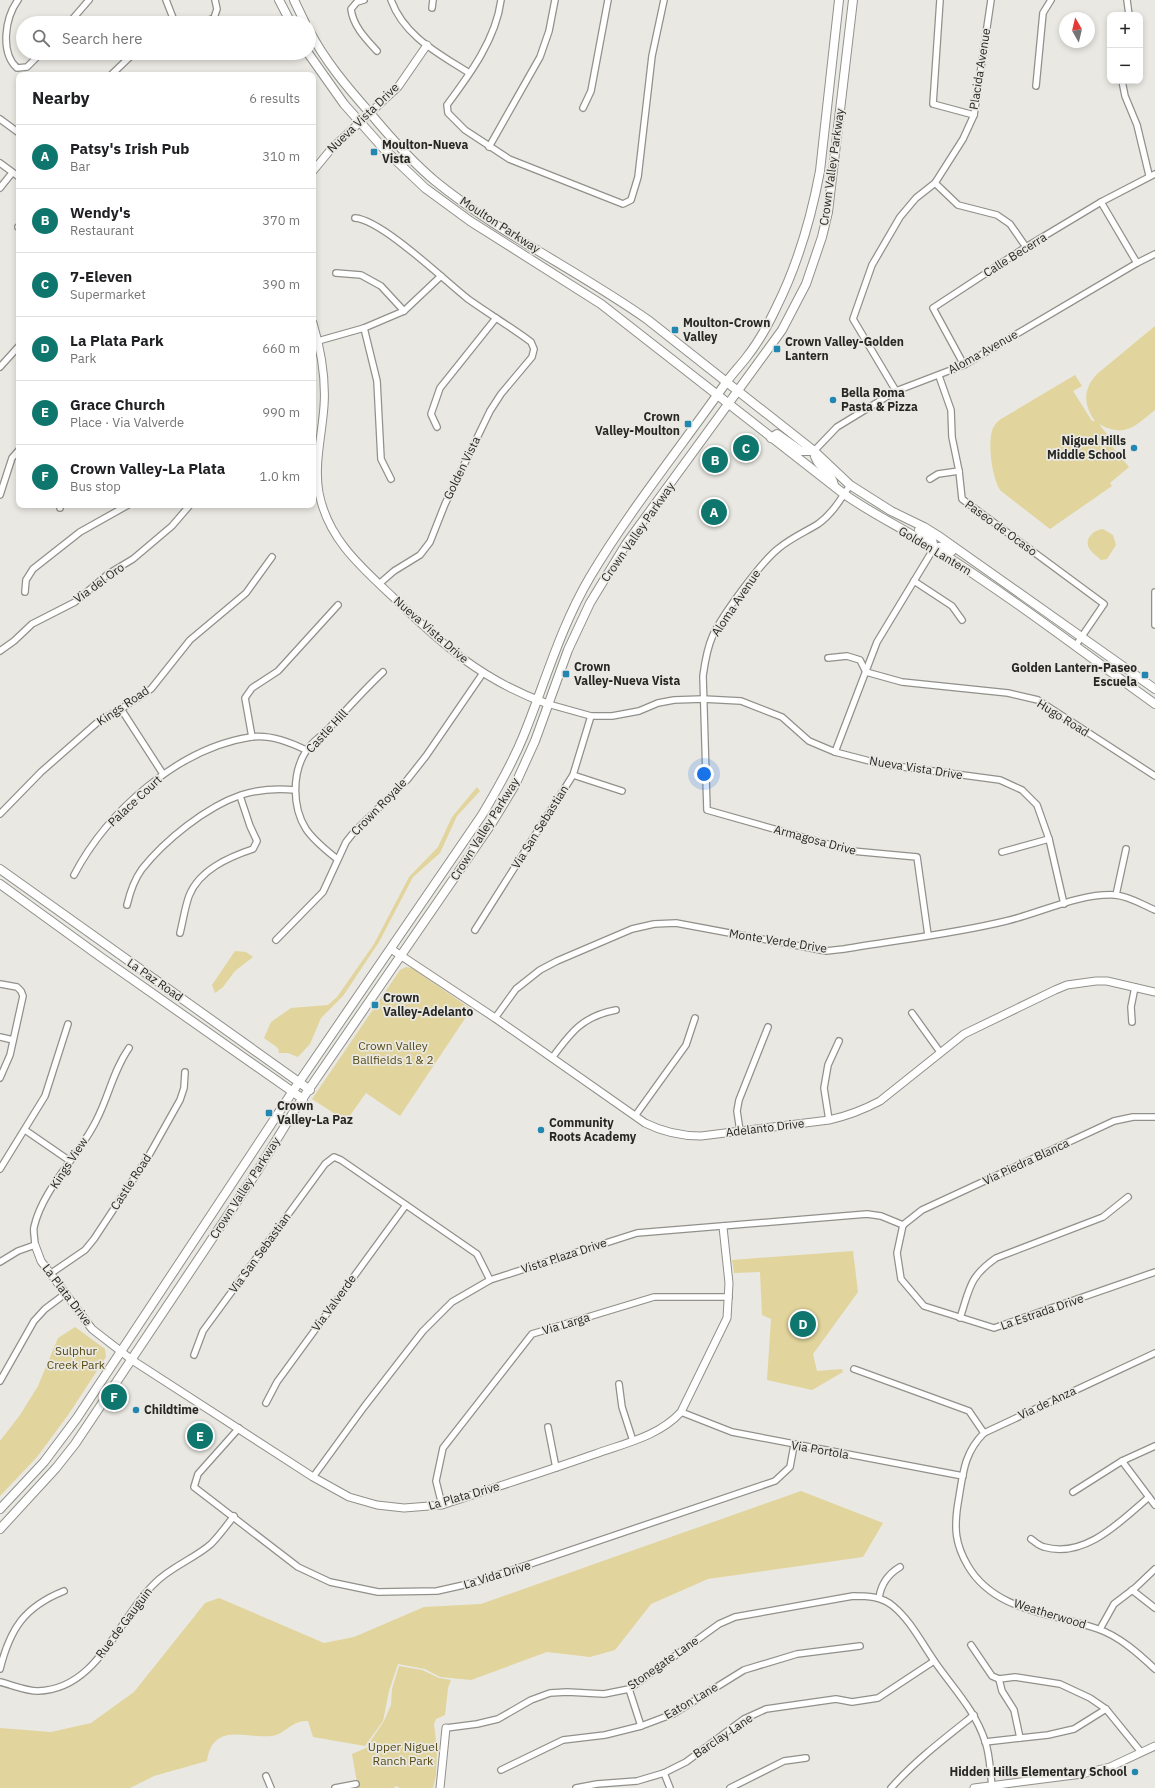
<!DOCTYPE html>
<meta charset="utf-8">
<style>
body{margin:0;font-family:"IBM Plex Sans",sans-serif;background:#f2f2f2;color:#202124}
.controls{position:absolute;right:12px;top:12px;display:grid;overflow:hidden;border-radius:8px;box-shadow:0 2px 6px #0003}
.controls button{width:36px;height:36px;display:grid;place-items:center;padding:0;border:0;border-bottom:1px solid #e0e0e0;background:#fff;color:#202124;font:20px sans-serif}
.compass{position:absolute;left:1059px;top:12px;width:36px;height:36px;border-radius:50%;background:#fff;box-shadow:0 2px 6px #0003;rotate:352deg}
.you{position:absolute;left:704px;top:774px;width:14px;height:14px;margin:-10px;border:3px solid #fff;border-radius:50%;background:#1a73e8;box-shadow:0 0 0 6px #1a73e833}
.badge{display:grid;place-items:center;width:26px;height:26px;border-radius:50%;background:#0f766e;color:#fff;font-size:13px;font-weight:700}
.pin{position:absolute;translate:-50% -50%;border:2px solid #fff;box-shadow:0 1px 4px #0006}
.list{margin:0;padding:0;list-style:none}
h2{display:flex;justify-content:space-between;align-items:center;height:52px;margin:0;padding:0 16px;font-size:17px}
h2 small{font-size:13px;font-weight:400;color:#757577}
.list li{display:grid;grid-template-columns:26px 1fr auto;gap:12px;align-items:center;box-sizing:border-box;height:64px;padding:0 16px;border-top:1px solid #e0e0e0}
.list b{display:block;font-size:15px;white-space:nowrap}
.list p{margin:0;font-size:13px;white-space:nowrap;color:#757577}
.list em{font-size:13px;font-style:normal;color:#757577}
.icon{flex:none;width:22px;height:22px;fill:none;stroke:currentColor;stroke-width:2;stroke-linecap:round;stroke-linejoin:round}
.map{position:relative;flex:none;width:1155px;height:1788px;overflow:hidden}
.search{position:absolute;background:#fff;box-shadow:0 2px 6px #0003;left:16px;top:16px;width:300px;height:44px;display:flex;align-items:center;gap:10px;box-sizing:border-box;padding:0 14px;border-radius:22px;color:#757577;font-size:15px}
.panel{position:absolute;background:#fff;box-shadow:0 2px 6px #0003;left:16px;top:72px;width:300px;height:436px;border-radius:8px}
.map>svg:first-child{display:block}
.green{fill:#e1d49c}
.lines{fill:none;stroke-linecap:round;stroke-linejoin:round}
.minor-casing{stroke:#91908a;stroke-width:8}
.tertiary-casing{stroke:#91908a;stroke-width:9}
.secondary-casing{stroke:#91908a;stroke-width:10}
.primary-casing{stroke:#91908a;stroke-width:10}
.minor{stroke:#fff;stroke-width:5.5}
.tertiary{stroke:#fff;stroke-width:7}
.secondary{stroke:#fff;stroke-width:8}
.primary{stroke:#fff;stroke-width:8}
.poi-dot{fill:#2186b0;stroke:#eae8e2;stroke-width:1.5}
.labels{text-anchor:middle;stroke-width:3.5;stroke-linejoin:round;paint-order:stroke}
.street-label{font-size:12px;fill:#272724;stroke:#eae8e2}
.poi-label{font-size:12px;font-weight:bold;fill:#272724;stroke:#eae8e2;text-anchor:start}
.park-label{font-size:12px;fill:#564a13;stroke:#eae8e2}
</style>
<div class="map">
<svg width="1155" height="1788" viewBox="0 0 1155 1788">
<rect width="100%" height="100%" fill="#eae8e2"/>
<g class="green">
<path d="M1155,326V410C1134,427 1125,438 1099,424L1114,443L1111,445L1129,467L1110,483L1112,486L1050,529L1001,491C992,479 987,442 993,428C995,424 998,421 1001,419L1075,375L1082,386L1073,391L1092,421H1095C1083,404 1083,389 1097,374Z"/>
<path d="M1103,529L1113,535L1116,545L1107,559L1101,560C1097,556 1091,552 1089,548C1084,538 1094,530 1103,529Z"/>
<polygon points="477,787 480,791 457,816 440,853 413,877 379,942 343,996 321,1018 310,1044 298,1057 288,1053 279,1053 278,1048 264,1038 271,1022 291,1008 328,1005 337,997 374,944 409,877 438,847 452,817"/>
<polygon points="235,951 246,952 253,957 235,971 223,987 215,993 212,985"/>
<polygon points="406,967 412,968 471,1009 470,1011 400,1116 366,1093 346,1121 312,1099 400,970"/>
<polygon points="853,1251 858,1292 813,1354 817,1371 842,1369 843,1372 812,1390 767,1380 771,1319 762,1315 760,1272 734,1273 732,1260"/>
<polygon points="75,1327 105,1349 106,1357 68,1415 37,1457 0,1496 0,1441 20,1415 38,1386 58,1338"/>
<path d="M801,1491L883,1523L863,1557L708,1579L651,1604L615,1650L590,1657L547,1652L471,1680L440,1677L425,1669L398,1664L389,1691L383,1721L365,1746L313,1737L308,1721C292,1720 285,1734 272,1736C246,1739 213,1721 207,1761L154,1776L130,1788H0V1728L51,1732L91,1723L134,1692L205,1603L219,1598L324,1643L354,1637L424,1607L481,1604Z"/>
<polygon points="399,1666 422,1670 439,1678 451,1680 448,1688 445,1715 436,1719 434,1724 437,1750 436,1775 433,1788 400,1788 396,1786 394,1788 358,1788 352,1754 366,1748 384,1721 391,1705 392,1689"/>
</g>
<g class="lines">
<g class="minor-casing">
<g id="minor">
<path d="M18,0C5,18 0,52 17,68L27,67L41,53"/>
<polyline points="166,0 175,23"/>
<path d="M364,0L357,2L351,9C353,26 366,39 377,51"/>
<path d="M391,0C404,36 438,53 469,73"/>
<path d="M501,0C496,39 470,74 447,105L448,113L465,130L509,159L623,204L631,200L638,177L652,56L664,0"/>
<polyline points="940,0 933,104 974,115"/>
<polyline points="1127,0 1129,15"/>
<polyline points="432,8 433,0"/>
<polyline points="69,23 89,0"/>
<polyline points="202,23 214,18 217,9 215,0"/>
<polyline points="111,75 134,53"/>
<polyline points="1122,81 1125,96 1137,125 1149,175"/>
<polyline points="1036,86 1043,13 1051,0"/>
<polyline points="583,108 591,91 608,0"/>
<polyline points="0,119 19,133"/>
<polyline points="489,147 540,57 549,31 555,0"/>
<polyline points="0,163 19,177"/>
<polyline points="935,183 958,205 997,215 1010,224 1026,247"/>
<polyline points="0,188 12,173"/>
<polyline points="1101,202 1137,263"/>
<path d="M355,218C382,220 444,280 468,299C489,314 511,327 531,342L534,349L532,357L501,394L490,411L445,504L430,542L420,555L394,571L379,584"/>
<polyline points="18,227 19,227"/>
<polyline points="336,273 361,275 381,286 404,311"/>
<polyline points="364,328 377,381 381,459 391,479"/>
<polyline points="318,341 364,328 404,311 441,276"/>
<polyline points="964,365 933,308 1026,247 1101,202 1155,174"/>
<polyline points="0,367 19,346"/>
<polyline points="939,376 951,410 952,437 959,471 962,499 1104,604 1076,645"/>
<polyline points="896,391 853,319 872,265 900,217 916,198 935,183 963,139 974,115 991,0"/>
<polyline points="437,427 431,414 440,388 496,318"/>
<polyline points="814,451 837,427 896,391 964,365 1137,263 1155,254"/>
<polyline points="930,479 938,474 959,471"/>
<path d="M850,485C841,499 832,514 818,524C805,532 791,538 779,548C761,562 723,614 713,635C707,648 705,661 703,676L707,810L852,851L917,857L928,935"/>
<polyline points="0,495 12,458 19,450"/>
<polyline points="60,508 60,505"/>
<polyline points="914,581 952,606 962,620"/>
<polyline points="25,592 26,580 33,569 80,532 128,505"/>
<polyline points="1155,592 1155,625"/>
<polyline points="0,651 14,641 32,624 75,602 108,574 133,559 172,526 190,505"/>
<polyline points="828,658 847,656 860,660 866,672 902,682 1008,693 1038,700 1155,776"/>
<polyline points="548,704 591,716 612,716 639,711 658,703 674,700 703,699 741,701 782,717 809,741 835,752 881,764 1000,780 1022,790 1037,805 1049,839 1064,904"/>
<polyline points="121,709 163,774"/>
<polyline points="252,737 245,698 252,688 278,671 338,605"/>
<polyline points="835,752 877,642 934,548"/>
<polyline points="573,775 622,791"/>
<polyline points="0,814 41,772 99,721 121,709 151,689 190,640 246,593 272,557"/>
<polyline points="1002,852 1049,839"/>
<path d="M337,859C326,850 314,841 306,829C292,807 292,773 306,751C312,741 325,734 332,725C349,707 365,689 383,672"/>
<path d="M74,875C107,812 178,748 251,737C270,734 290,742 306,750"/>
<polyline points="1116,895 1126,849"/>
<path d="M127,905C130,892 134,880 142,869C165,840 206,807 241,795C260,789 276,788 295,790"/>
<polyline points="475,930 573,775 591,716"/>
<path d="M180,933C183,921 185,907 189,896C199,870 229,857 253,849L257,841L250,826L240,796"/>
<polyline points="276,940 323,892 346,842 354,832 407,780 426,756 483,673"/>
<polyline points="0,984 17,987 21,991 23,996 10,1055 0,1078"/>
<polyline points="912,1013 940,1052"/>
<path d="M495,1018L516,989L540,970L557,961L632,929L654,924L676,923L826,951L844,949C897,940 953,934 1006,921C1040,913 1080,893 1115,895C1129,896 1143,905 1155,910"/>
<polyline points="1132,1022 1131,1007 1135,987"/>
<polyline points="0,1037 13,1040"/>
<path d="M552,1058C571,1032 583,1016 616,1010"/>
<polyline points="635,1116 686,1045 695,1018"/>
<polyline points="829,1120 824,1088 828,1065 839,1041"/>
<polyline points="25,1130 70,1161"/>
<polyline points="740,1131 737,1111 739,1100 768,1027"/>
<polyline points="0,1169 45,1096 68,1024"/>
<polyline points="903,1225 897,1253 901,1279 924,1306 994,1328 1155,1272"/>
<polyline points="903,1225 922,1210 1114,1121 1133,1117 1155,1117"/>
<path d="M0,1262L18,1251L35,1245C35,1239 33,1232 34,1227C43,1188 79,1156 96,1121C109,1096 113,1071 129,1048"/>
<polyline points="50,1274 85,1250 94,1239 148,1157 180,1100 184,1088 185,1072"/>
<path d="M960,1318C970,1288 969,1277 996,1258L1103,1217L1128,1197"/>
<path d="M1155,1353L984,1433C963,1454 963,1475 958,1503C954,1528 955,1544 968,1566C995,1612 1053,1613 1098,1629C1119,1636 1139,1654 1155,1669"/>
<polyline points="194,1355 203,1331 325,1164 334,1157 341,1160 477,1254 490,1280"/>
<polyline points="854,1369 969,1411 984,1433"/>
<polyline points="0,1381 34,1321 45,1309 65,1294"/>
<polyline points="619,1384 622,1407 633,1441"/>
<polyline points="266,1403 277,1382 406,1205"/>
<polyline points="681,1412 732,1432 963,1476"/>
<polyline points="548,1427 556,1468"/>
<polyline points="239,1428 198,1474 194,1487 298,1567 330,1582 378,1592 437,1591 477,1582 775,1481 790,1467 794,1445"/>
<polyline points="1122,1461 1155,1505"/>
<polyline points="313,1477 364,1407 423,1331 452,1302 490,1280 637,1233 867,1214 881,1216 903,1225"/>
<polyline points="1073,1492 1122,1461 1155,1446"/>
<polyline points="442,1505 436,1481 443,1448 532,1334 654,1297 729,1297"/>
<path d="M1031,1539C1035,1542 1039,1546 1044,1547C1085,1559 1121,1521 1149,1497"/>
<polyline points="1132,1590 1155,1608"/>
<path d="M879,1598C881,1584 888,1574 900,1567"/>
<polyline points="1100,1629 1114,1604 1135,1588 1155,1569"/>
<polyline points="971,1645 992,1676 999,1679 1015,1677 1060,1684 1090,1698 1106,1709 1141,1752"/>
<path d="M0,1669C10,1629 24,1607 64,1591"/>
<polyline points="999,1679 1002,1691 1014,1710 1020,1738"/>
<path d="M0,1682C12,1685 26,1691 38,1691C98,1689 117,1620 154,1584C170,1567 194,1559 211,1544C219,1536 227,1525 234,1516"/>
<polyline points="629,1689 641,1726"/>
<path d="M446,1728L477,1724L498,1719L531,1700L550,1693L567,1692L604,1694L629,1689L719,1624L735,1617L853,1596C867,1596 881,1596 893,1606C911,1621 921,1642 935,1662C953,1688 975,1710 985,1741C990,1754 990,1771 992,1786"/>
<polyline points="985,1742 1048,1735 1074,1729 1106,1709"/>
<polyline points="501,1770 563,1740 605,1735 641,1726 673,1714 744,1670 797,1654 860,1646"/>
<polyline points="664,1773 670,1788"/>
<polyline points="266,1776 271,1788"/>
<polyline points="335,1788 356,1784"/>
<polyline points="576,1788 597,1784 637,1781 664,1773 686,1762 744,1719 766,1709 836,1699 852,1702 878,1698 934,1661"/>
<polyline points="730,1788 784,1761 806,1758"/>
<path d="M891,1788C916,1760 945,1738 974,1715"/>
</g>
</g>
<g class="tertiary-casing">
<g id="tertiary">
<polyline points="313,171 332,148 398,87 427,45"/>
<path d="M313,323C321,350 326,377 324,406C322,435 314,464 319,493C328,539 361,567 393,597C441,644 483,681 548,704"/>
<path d="M391,949L495,1018L645,1123C663,1132 680,1136 701,1136L829,1120C847,1116 863,1110 880,1101L964,1034L1055,990L1067,985L1096,981H1107L1155,992"/>
<path d="M35,1245L41,1261L92,1329L132,1360L313,1477L349,1497L377,1505L404,1508L442,1505C493,1488 544,1472 595,1454C626,1443 659,1436 681,1412L727,1318L729,1283L723,1227"/>
<polyline points="440,1788 446,1728"/>
<polyline points="974,1788 1082,1774 1110,1767 1155,1746"/>
</g>
</g>
<g class="secondary-casing">
<g id="secondary">
<polyline points="0,869 310,1090"/>
<polyline points="0,884 102,958 303,1099"/>
</g>
</g>
<g class="primary-casing">
<g id="primary">
<polyline points="279,0 291,23"/>
<polyline points="294,0 305,23"/>
<path d="M309,30C325,61 347,87 370,113C390,137 410,160 435,181C500,234 579,271 648,320L814,451L850,485L891,511L924,527L940,537L1155,689"/>
<path d="M308,53L344,104L384,149L425,188L470,221L601,304L844,494C875,516 909,531 940,552C1014,599 1084,653 1155,704"/>
<polyline points="771,438 777,434 801,451 814,451"/>
<path d="M814,451C815,467 831,470 834,485"/>
<polyline points="919,530 932,540 934,548 945,546 952,551"/>
<path d="M0,1509L44,1462L77,1418L293,1091L482,815C497,790 512,764 523,737C545,683 560,628 590,577C630,510 680,448 725,384C731,375 739,367 746,358C758,343 768,325 776,308C798,264 811,219 820,171L839,0"/>
<polyline points="0,1529 56,1468 75,1444 258,1170 296,1108 492,823 515,785 535,741 568,650 590,603 626,544 782,330 806,284 822,237 828,212 853,0"/>
</g>
</g>
<use href="#minor" class="minor"/>
<use href="#tertiary" class="tertiary"/>
<use href="#secondary" class="secondary"/>
<use href="#primary" class="primary"/>
</g>
<g class="poi-dot">
<rect x="370" y="148" width="8" height="8" rx="2"/>
<rect x="671" y="326" width="8" height="8" rx="2"/>
<rect x="773" y="345" width="8" height="8" rx="2"/>
<circle cx="833" cy="400" r="4"/>
<rect x="684" y="420" width="8" height="8" rx="2"/>
<circle cx="1134" cy="448" r="4"/>
<rect x="562" y="670" width="8" height="8" rx="2"/>
<rect x="1141" y="671" width="8" height="8" rx="2"/>
<rect x="371" y="1001" width="8" height="8" rx="2"/>
<rect x="265" y="1109" width="8" height="8" rx="2"/>
<circle cx="541" cy="1130" r="4"/>
<circle cx="136" cy="1410" r="4"/>
<circle cx="1135" cy="1772" r="4"/>
</g>
<g class="labels">
<g class="street-label">
<text transform="translate(980 69) rotate(-81)" y="4">Placida Avenue</text>
<text transform="translate(363 118) rotate(-44)" y="4">Nueva Vista Drive</text>
<text transform="translate(832 167) rotate(-82)" y="4">Crown Valley Parkway</text>
<text transform="translate(500 225) rotate(33)" y="4">Moulton Parkway</text>
<text transform="translate(1015 255) rotate(-32)" y="4">Calle Becerra</text>
<text transform="translate(983 352) rotate(-29)" y="4">Aloma Avenue</text>
<text transform="translate(462 468) rotate(-64)" y="4">Golden Vista</text>
<text transform="translate(1001 528) rotate(36)" y="4">Paseo de Ocaso</text>
<text transform="translate(638 532) rotate(-55)" y="4">Crown Valley Parkway</text>
<text transform="translate(935 551) rotate(31)" y="4">Golden Lantern</text>
<text transform="translate(99 583) rotate(-36)" y="4">Via del Oro</text>
<text transform="translate(736 603) rotate(-56)" y="4">Aloma Avenue</text>
<text transform="translate(431 630) rotate(41)" y="4">Nueva Vista Drive</text>
<text transform="translate(123 706) rotate(-34)" y="4">Kings Road</text>
<text transform="translate(1063 718) rotate(32)" y="4">Hugo Road</text>
<text transform="translate(327 731) rotate(-47)" y="4">Castle Hill</text>
<text transform="translate(916 768) rotate(9)" y="4">Nueva Vista Drive</text>
<text transform="translate(135 801) rotate(-43)" y="4">Palace Court</text>
<text transform="translate(379 807) rotate(-46)" y="4">Crown Royale</text>
<text transform="translate(540 827) rotate(-58)" y="4">Via San Sebastian</text>
<text transform="translate(485 829) rotate(-58)" y="4">Crown Valley Parkway</text>
<text transform="translate(815 840) rotate(15)" y="4">Armagosa Drive</text>
<text transform="translate(778 941) rotate(9)" y="4">Monte Verde Drive</text>
<text transform="translate(155 980) rotate(35)" y="4">La Paz Road</text>
<text transform="translate(765 1128) rotate(-7)" y="4">Adelanto Drive</text>
<text transform="translate(1026 1162) rotate(-25)" y="4">Via Piedra Blanca</text>
<text transform="translate(69 1163) rotate(-57)" y="4">Kings View</text>
<text transform="translate(131 1182) rotate(-57)" y="4">Castle Road</text>
<text transform="translate(245 1188) rotate(-57)" y="4">Crown Valley Parkway</text>
<text transform="translate(260 1253) rotate(-54)" y="4">Via San Sebastian</text>
<text transform="translate(564 1256) rotate(-18)" y="4">Vista Plaza Drive</text>
<text transform="translate(67 1295) rotate(53)" y="4">La Plata Drive</text>
<text transform="translate(334 1303) rotate(-54)" y="4">Via Valverde</text>
<text transform="translate(1042 1312) rotate(-19)" y="4">La Estrada Drive</text>
<text transform="translate(566 1324) rotate(-17)" y="4">Via Larga</text>
<text transform="translate(1047 1403) rotate(-25)" y="4">Via de Anza</text>
<text transform="translate(820 1450) rotate(10)" y="4">Via Portola</text>
<text transform="translate(464 1496) rotate(-16)" y="4">La Plata Drive</text>
<text transform="translate(497 1575) rotate(-17)" y="4">La Vida Drive</text>
<text transform="translate(1050 1614) rotate(17)" y="4">Weatherwood</text>
<text transform="translate(124 1623) rotate(-53)" y="4">Rue de Gauguin</text>
<text transform="translate(663 1663) rotate(-35)" y="4">Stonegate Lane</text>
<text transform="translate(691 1701) rotate(-30)" y="4">Eaton Lane</text>
<text transform="translate(723 1736) rotate(-34)" y="4">Barclay Lane</text>
</g>
<g class="poi-label">
<text x="382" y="149">Moulton-Nueva<tspan x="382" dy="14">Vista</tspan></text>
<text x="683" y="327">Moulton-Crown<tspan x="683" dy="14">Valley</tspan></text>
<text x="785" y="346">Crown Valley-Golden<tspan x="785" dy="14">Lantern</tspan></text>
<text x="841" y="397">Bella Roma<tspan x="841" dy="14">Pasta &amp; Pizza</tspan></text>
<text x="680" y="421" text-anchor="end">Crown<tspan x="680" dy="14">Valley-Moulton</tspan></text>
<text x="1126" y="445" text-anchor="end">Niguel Hills<tspan x="1126" dy="14">Middle School</tspan></text>
<text x="574" y="671">Crown<tspan x="574" dy="14">Valley-Nueva Vista</tspan></text>
<text x="1137" y="672" text-anchor="end">Golden Lantern-Paseo<tspan x="1137" dy="14">Escuela</tspan></text>
<text x="383" y="1002">Crown<tspan x="383" dy="14">Valley-Adelanto</tspan></text>
<text x="277" y="1110">Crown<tspan x="277" dy="14">Valley-La Paz</tspan></text>
<text x="549" y="1127">Community<tspan x="549" dy="14">Roots Academy</tspan></text>
<text x="144" y="1414">Childtime</text>
<text x="1127" y="1776" text-anchor="end">Hidden Hills Elementary School</text>
</g>
<g class="park-label">
<text x="393" y="1050">Crown Valley<tspan x="393" dy="14">Ballfields 1 &amp; 2</tspan></text>
<text x="76" y="1355">Sulphur<tspan x="76" dy="14">Creek Park</tspan></text>
<text x="403" y="1751">Upper Niguel<tspan x="403" dy="14">Ranch Park</tspan></text>
</g>
</g>
</svg>
<div class="controls">
<button>+</button>
<button>−</button>
</div>
<svg class="compass" viewBox="-18 -18 36 36"><path d="M0-13l5 13h-10z" fill="#e53935"/><path d="M0 13l5-13h-10z" fill="#757577"/></svg>
<div class="you"></div>
<div class="pin badge" style="left:714px;top:512px">A</div>
<div class="pin badge" style="left:715px;top:460px">B</div>
<div class="pin badge" style="left:746px;top:448px">C</div>
<div class="pin badge" style="left:803px;top:1324px">D</div>
<div class="pin badge" style="left:200px;top:1436px">E</div>
<div class="pin badge" style="left:114px;top:1397px">F</div>
<div class="search"><svg class="icon" aria-label="search" viewBox="0 0 24 24"><circle cx="10" cy="10" r="6"/><path d="M15 15l6 6"/></svg>Search here</div>
<section class="panel">
<h2>Nearby<small>6 results</small></h2>
<ul class="list">
<li><span class="badge">A</span><div><b>Patsy's Irish Pub</b><p>Bar</p></div><em>310 m</em></li>
<li><span class="badge">B</span><div><b>Wendy's</b><p>Restaurant</p></div><em>370 m</em></li>
<li><span class="badge">C</span><div><b>7-Eleven</b><p>Supermarket</p></div><em>390 m</em></li>
<li><span class="badge">D</span><div><b>La Plata Park</b><p>Park</p></div><em>660 m</em></li>
<li><span class="badge">E</span><div><b>Grace Church</b><p>Place · Via Valverde</p></div><em>990 m</em></li>
<li><span class="badge">F</span><div><b>Crown Valley-La Plata</b><p>Bus stop</p></div><em>1.0 km</em></li>
</ul>
</section>
</div>
